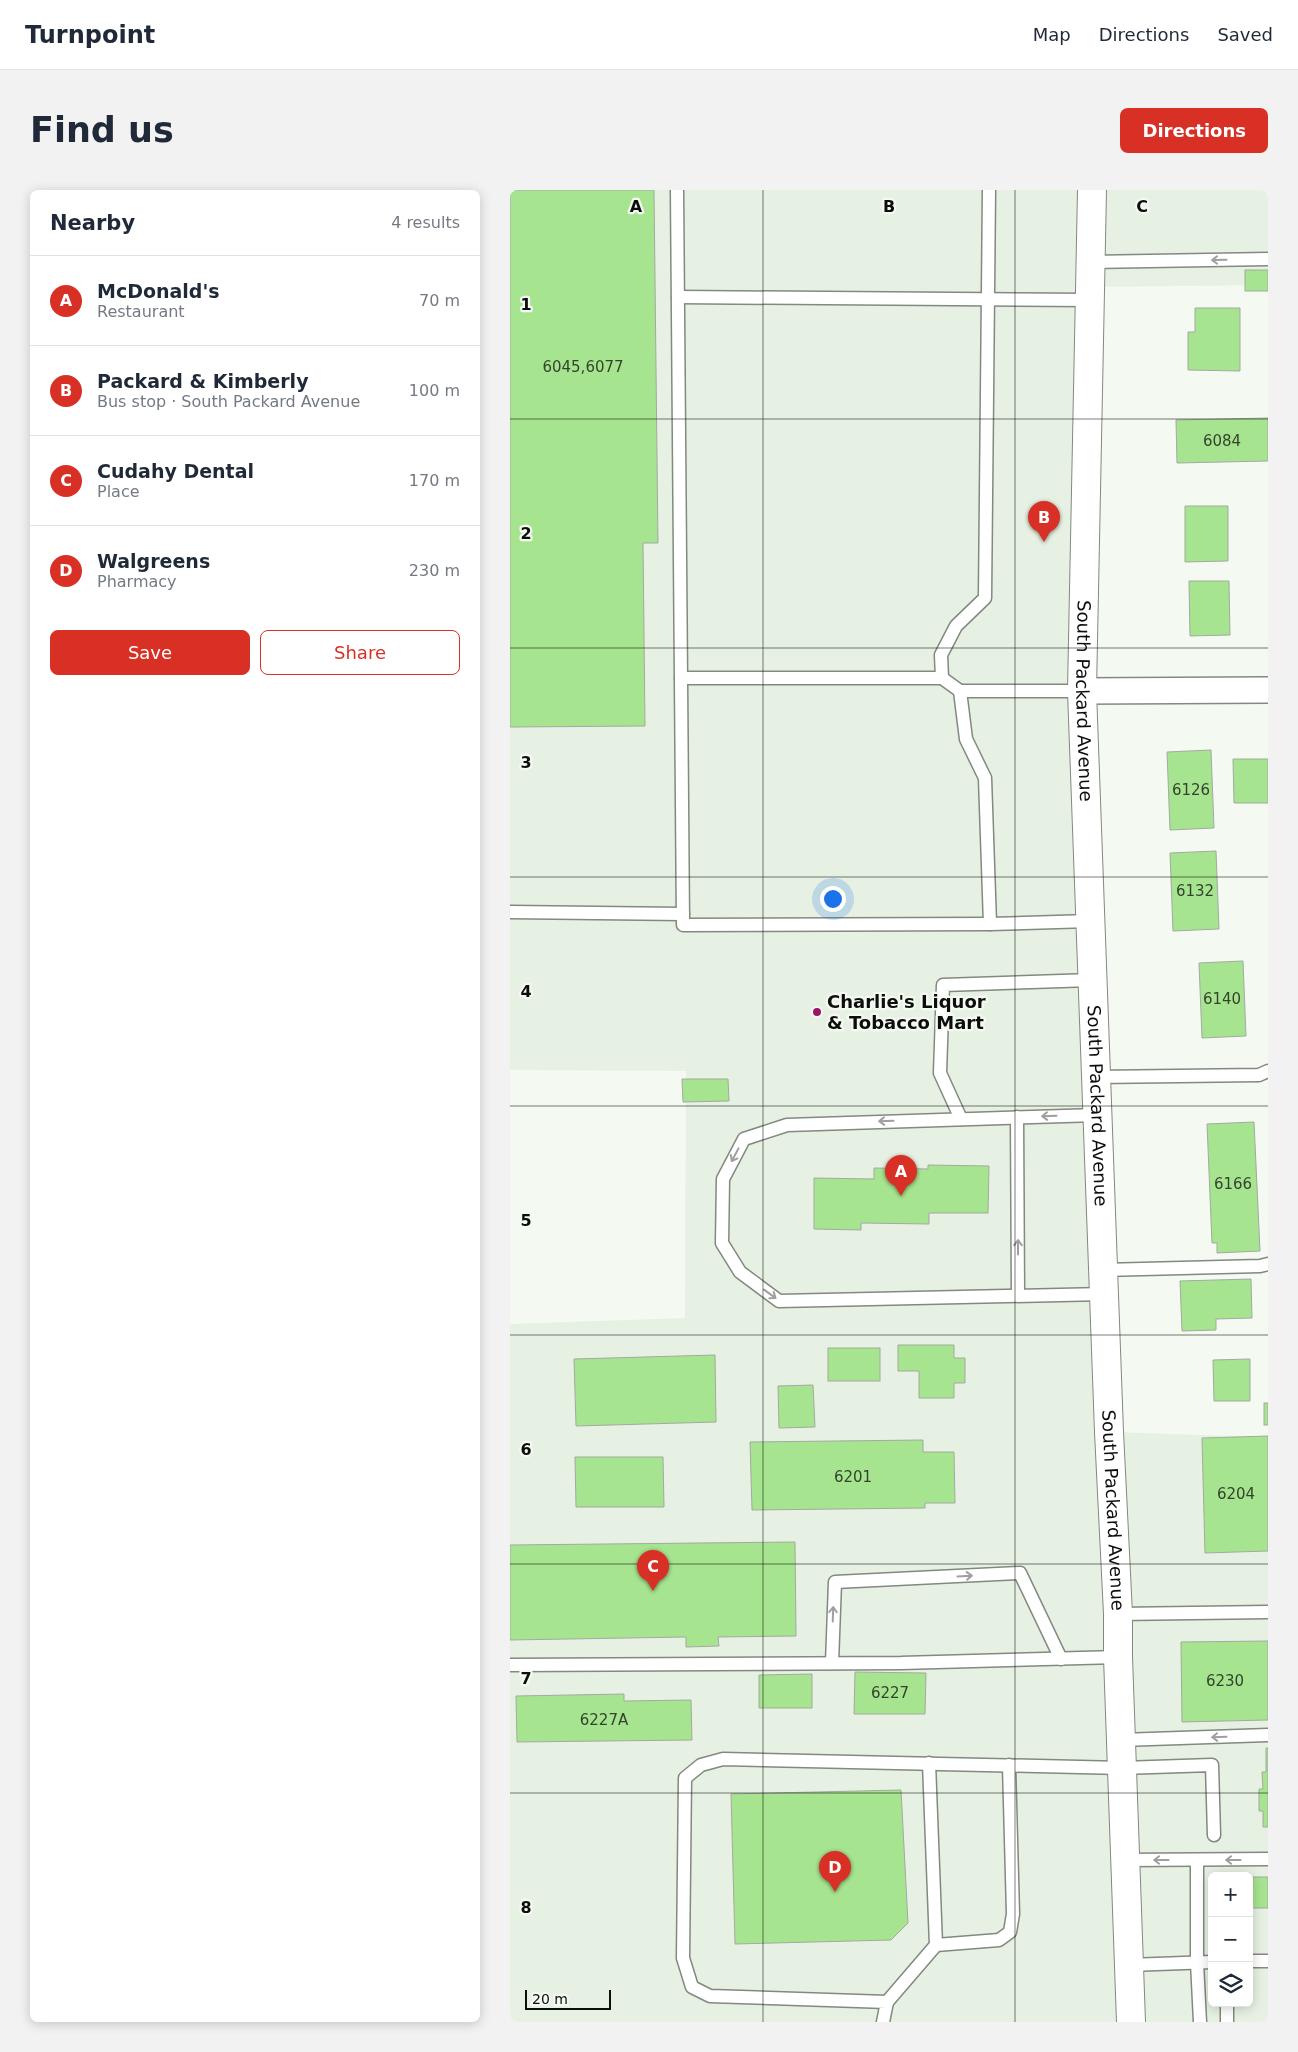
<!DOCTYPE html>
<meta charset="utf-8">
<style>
body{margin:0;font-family:"DejaVu Sans",sans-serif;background:#f2f2f3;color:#1f2937}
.controls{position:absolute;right:15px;bottom:15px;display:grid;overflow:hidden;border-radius:8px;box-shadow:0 2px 12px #0003}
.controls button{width:45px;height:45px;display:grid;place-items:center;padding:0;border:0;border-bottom:1px solid #e0e1e3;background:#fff;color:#1f2937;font:25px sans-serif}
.scale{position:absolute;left:15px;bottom:12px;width:86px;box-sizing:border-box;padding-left:5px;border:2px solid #0d0e0c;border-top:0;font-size:14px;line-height:18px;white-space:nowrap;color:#0d0e0c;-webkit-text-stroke:4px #f4f9f2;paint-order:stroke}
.you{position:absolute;left:322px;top:708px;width:18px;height:18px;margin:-12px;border:4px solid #fff;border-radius:50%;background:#1a73e8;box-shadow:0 0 0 8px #1a73e833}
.badge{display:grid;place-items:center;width:32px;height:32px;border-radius:50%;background:#d93025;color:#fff;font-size:16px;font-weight:700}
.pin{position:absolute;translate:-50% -41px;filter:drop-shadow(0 1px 2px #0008)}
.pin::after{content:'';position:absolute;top:26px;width:18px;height:15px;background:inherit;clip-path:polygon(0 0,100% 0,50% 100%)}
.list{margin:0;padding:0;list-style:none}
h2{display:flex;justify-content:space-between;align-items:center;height:65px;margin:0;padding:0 20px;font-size:21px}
h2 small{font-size:16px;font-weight:400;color:#747a83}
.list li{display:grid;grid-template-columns:32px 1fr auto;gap:15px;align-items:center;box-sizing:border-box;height:90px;padding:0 20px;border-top:1px solid #e0e1e3}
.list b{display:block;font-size:19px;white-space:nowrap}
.list p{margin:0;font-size:16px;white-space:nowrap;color:#747a83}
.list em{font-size:16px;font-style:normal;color:#747a83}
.actions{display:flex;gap:10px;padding:15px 20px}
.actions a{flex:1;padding:11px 0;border:1px solid #d93025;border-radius:8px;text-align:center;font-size:18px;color:#d93025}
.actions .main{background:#d93025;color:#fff}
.icon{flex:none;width:28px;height:28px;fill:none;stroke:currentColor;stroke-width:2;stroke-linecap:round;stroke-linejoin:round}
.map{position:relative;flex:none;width:758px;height:1832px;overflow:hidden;border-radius:8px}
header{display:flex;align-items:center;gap:30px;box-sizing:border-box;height:70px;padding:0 25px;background:#fff;border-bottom:1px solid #e0e1e3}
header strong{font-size:24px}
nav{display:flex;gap:28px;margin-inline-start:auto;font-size:18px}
.intro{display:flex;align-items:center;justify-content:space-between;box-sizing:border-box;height:120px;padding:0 30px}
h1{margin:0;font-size:35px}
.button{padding:12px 22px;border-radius:8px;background:#d93025;color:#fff;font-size:18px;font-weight:700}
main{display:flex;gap:30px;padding:0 30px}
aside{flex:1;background:#fff;border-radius:8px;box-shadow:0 2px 12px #0003}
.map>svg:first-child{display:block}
.built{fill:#e6f1e3;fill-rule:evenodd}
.building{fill:#a6e48f;stroke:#a4a9a2}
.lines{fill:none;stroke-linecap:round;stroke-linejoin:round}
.service-casing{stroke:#838881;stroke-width:15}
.minor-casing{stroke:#838881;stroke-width:28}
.tertiary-casing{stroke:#838881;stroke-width:30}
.service{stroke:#fff;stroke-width:12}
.minor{stroke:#fff;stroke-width:25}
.tertiary{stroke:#fff;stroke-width:28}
.oneway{stroke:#9e9f9e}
.grid{fill:none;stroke:#0d0e0c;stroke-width:1;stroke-opacity:0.55}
.poi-dot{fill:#9a1568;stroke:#f4f9f2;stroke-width:2}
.labels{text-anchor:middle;stroke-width:4.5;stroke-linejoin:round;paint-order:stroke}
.number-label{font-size:15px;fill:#33442d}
.street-label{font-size:18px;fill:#0d0e0c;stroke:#f4f9f2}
.poi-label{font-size:18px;font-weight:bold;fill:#0d0e0c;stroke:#f4f9f2;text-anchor:start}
.grid-label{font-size:16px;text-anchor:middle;font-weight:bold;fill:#0d0e0c;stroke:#f4f9f2;stroke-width:4.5;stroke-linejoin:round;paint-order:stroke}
</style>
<header>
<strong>Turnpoint</strong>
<nav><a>Map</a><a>Directions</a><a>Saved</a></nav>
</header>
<div class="intro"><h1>Find us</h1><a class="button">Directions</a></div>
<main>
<aside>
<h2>Nearby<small>4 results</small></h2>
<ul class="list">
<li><span class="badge">A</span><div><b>McDonald's</b><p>Restaurant</p></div><em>70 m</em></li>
<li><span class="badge">B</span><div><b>Packard &amp; Kimberly</b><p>Bus stop · South Packard Avenue</p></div><em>100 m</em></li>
<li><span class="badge">C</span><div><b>Cudahy Dental</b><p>Place</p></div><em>170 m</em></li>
<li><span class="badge">D</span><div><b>Walgreens</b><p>Pharmacy</p></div><em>230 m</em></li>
</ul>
<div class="actions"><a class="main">Save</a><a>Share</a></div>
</aside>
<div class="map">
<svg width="758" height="1832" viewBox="0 0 758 1832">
<rect width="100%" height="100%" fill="#f4f9f2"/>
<path class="built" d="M0,0H758V95L580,97L572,501L599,1242L758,1247V1832H0V1134L175,1128L176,881L0,880ZM702,1686H739V1813H702Z"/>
<g class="building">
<polygon points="0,0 144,0 148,353 133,353 135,536 0,537"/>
<rect x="735" y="80" width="23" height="21"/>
<polygon points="685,118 730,118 730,181 678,180 678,142 685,142"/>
<polygon points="758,228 758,271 667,273 666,230"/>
<polygon points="675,316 718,316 718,371 675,372"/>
<polygon points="679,391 719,391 720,445 680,446"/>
<polygon points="701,560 704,638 660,640 657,562"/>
<polygon points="723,569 758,569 758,613 724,613"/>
<polygon points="706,661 709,739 663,741 660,663"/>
<polygon points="733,771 736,846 692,848 689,773"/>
<polygon points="172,889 218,889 219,911 173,912"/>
<polygon points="744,932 750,1061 707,1063 707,1053 702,1053 697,934"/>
<polygon points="418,975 479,976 478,1023 419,1023 419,1034 351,1033 351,1040 304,1039 304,988 364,989 364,978 418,979"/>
<polygon points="741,1089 742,1128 706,1129 706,1140 672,1141 670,1091"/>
<polygon points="388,1155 444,1155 444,1168 455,1168 455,1193 444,1193 444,1208 409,1208 409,1181 388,1181"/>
<rect x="318" y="1158" width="52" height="33"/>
<polygon points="205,1165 206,1232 66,1236 64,1169"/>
<polygon points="740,1169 740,1211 704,1211 703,1170"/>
<polygon points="303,1195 305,1237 269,1238 268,1196"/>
<rect x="754" y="1213" width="4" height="22"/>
<polygon points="758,1246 758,1361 695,1363 692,1248"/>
<polygon points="413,1250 413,1262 444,1262 445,1313 415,1313 415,1318 242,1320 240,1252"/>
<polygon points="65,1267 153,1267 154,1317 66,1317"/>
<polygon points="285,1352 286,1446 208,1447 209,1456 176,1457 176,1447 0,1450 0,1355"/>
<polygon points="758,1451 758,1530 672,1532 671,1452"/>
<polygon points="345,1482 416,1483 415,1524 344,1524"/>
<polygon points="302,1484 302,1518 249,1518 249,1485"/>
<polygon points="114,1504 114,1511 181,1510 182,1550 7,1552 6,1506"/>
<polygon points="756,1558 758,1558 758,1637 753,1637 753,1621 749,1621 749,1599 753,1599 752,1582 756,1582"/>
<polygon points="391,1600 398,1733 381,1750 225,1754 221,1604"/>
<polygon points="743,1687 758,1687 758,1718 742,1718"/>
</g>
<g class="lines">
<g class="service-casing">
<g id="service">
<polyline points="167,0 173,735 480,734"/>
<polyline points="479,0 475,408 446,436 431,465 432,488 450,501 456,549 475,588 480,734 580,731"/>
<polyline points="580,72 758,69"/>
<polyline points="168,107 580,110"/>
<polyline points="171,488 432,488"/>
<polyline points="450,501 572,501"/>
<polyline points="0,722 173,724"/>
<polyline points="586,887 749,885 758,881"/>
<polyline points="587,925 277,935 234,949 213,989 212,1053 230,1082 269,1111 594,1104"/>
<polyline points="507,927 508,1105"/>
<polyline points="451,929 430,883 433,795 582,790"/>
<polyline points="593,1080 750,1076 758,1074"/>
<polyline points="608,1424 758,1422"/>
<polyline points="322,1473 325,1392 510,1383 551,1469"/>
<polyline points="0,1475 391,1473 608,1467"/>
<polyline points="611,1550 758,1545"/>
<polyline points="615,1670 758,1669"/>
<polyline points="687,1670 687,1772 690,1832"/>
<polyline points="426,1755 489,1750 500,1742 503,1724 499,1575"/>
<polyline points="739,1771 758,1771"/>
<polyline points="619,1775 702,1772"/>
<polyline points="377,1812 426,1755 419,1573"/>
<polyline points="717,1813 717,1832"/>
<polyline points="373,1832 377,1812 200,1806 182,1797 173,1768 175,1588 191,1575 213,1569 612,1578 702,1575 704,1645"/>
</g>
</g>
<g class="minor-casing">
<polyline id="minor" points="572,501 758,500"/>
</g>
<g class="tertiary-casing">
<g id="tertiary">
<path id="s1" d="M582,0L572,501L599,1242L608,1424V1467L621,1832"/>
</g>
</g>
<use href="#service" class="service"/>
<use href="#minor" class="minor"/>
<use href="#tertiary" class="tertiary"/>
</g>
<defs><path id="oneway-shaft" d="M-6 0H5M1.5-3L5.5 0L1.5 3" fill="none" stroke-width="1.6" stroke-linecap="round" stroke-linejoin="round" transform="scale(1.25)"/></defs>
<g class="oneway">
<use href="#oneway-shaft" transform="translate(709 70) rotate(179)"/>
<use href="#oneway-shaft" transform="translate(539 926) rotate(178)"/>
<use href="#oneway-shaft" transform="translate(376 931) rotate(178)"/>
<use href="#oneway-shaft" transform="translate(225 965) rotate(118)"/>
<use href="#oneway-shaft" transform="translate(508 1057) rotate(-90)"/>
<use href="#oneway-shaft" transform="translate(260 1104) rotate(36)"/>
<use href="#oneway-shaft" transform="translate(455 1386) rotate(-3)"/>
<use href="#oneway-shaft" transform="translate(323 1424) rotate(-88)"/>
<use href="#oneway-shaft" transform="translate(709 1547) rotate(178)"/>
<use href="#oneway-shaft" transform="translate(651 1670) rotate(180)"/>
<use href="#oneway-shaft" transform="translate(723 1670) rotate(180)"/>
</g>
<path class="grid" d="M253,0V1832M505,0V1832M0,229H758M0,458H758M0,687H758M0,916H758M0,1145H758M0,1374H758M0,1603H758"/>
<circle class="poi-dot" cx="307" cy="822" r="5"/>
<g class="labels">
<g class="number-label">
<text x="73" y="182">6045,6077</text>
<text x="712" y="256">6084</text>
<text x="681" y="605">6126</text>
<text x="685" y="706">6132</text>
<text x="712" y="814">6140</text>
<text x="723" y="999">6166</text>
<text x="343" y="1292">6201</text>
<text x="726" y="1309">6204</text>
<text x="715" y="1496">6230</text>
<text x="380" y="1508">6227</text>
<text x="94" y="1535">6227A</text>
</g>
<g class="street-label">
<text dy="6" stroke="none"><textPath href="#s1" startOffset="511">South Packard Avenue</textPath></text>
<text dy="6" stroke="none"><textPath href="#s1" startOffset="916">South Packard Avenue</textPath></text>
<text dy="6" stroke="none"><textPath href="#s1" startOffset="1321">South Packard Avenue</textPath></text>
</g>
<g class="poi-label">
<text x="317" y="818">Charlie's Liquor<tspan x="317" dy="21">&amp; Tobacco Mart</tspan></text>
</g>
</g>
<g class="grid-label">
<text x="126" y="22">A</text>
<text x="379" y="22">B</text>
<text x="632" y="22">C</text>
<text x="16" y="120">1</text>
<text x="16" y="349">2</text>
<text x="16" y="578">3</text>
<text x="16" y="807">4</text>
<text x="16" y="1036">5</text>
<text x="16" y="1265">6</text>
<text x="16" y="1494">7</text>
<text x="16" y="1723">8</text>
</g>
</svg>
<div class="controls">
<button>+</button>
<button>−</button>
<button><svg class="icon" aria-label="layers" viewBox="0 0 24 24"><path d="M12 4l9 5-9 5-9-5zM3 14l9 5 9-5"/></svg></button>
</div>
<div class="scale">20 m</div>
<div class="you"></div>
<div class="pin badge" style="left:391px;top:1006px">A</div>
<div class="pin badge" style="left:534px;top:352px">B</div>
<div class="pin badge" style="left:143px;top:1401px">C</div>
<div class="pin badge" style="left:325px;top:1702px">D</div>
</div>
</main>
